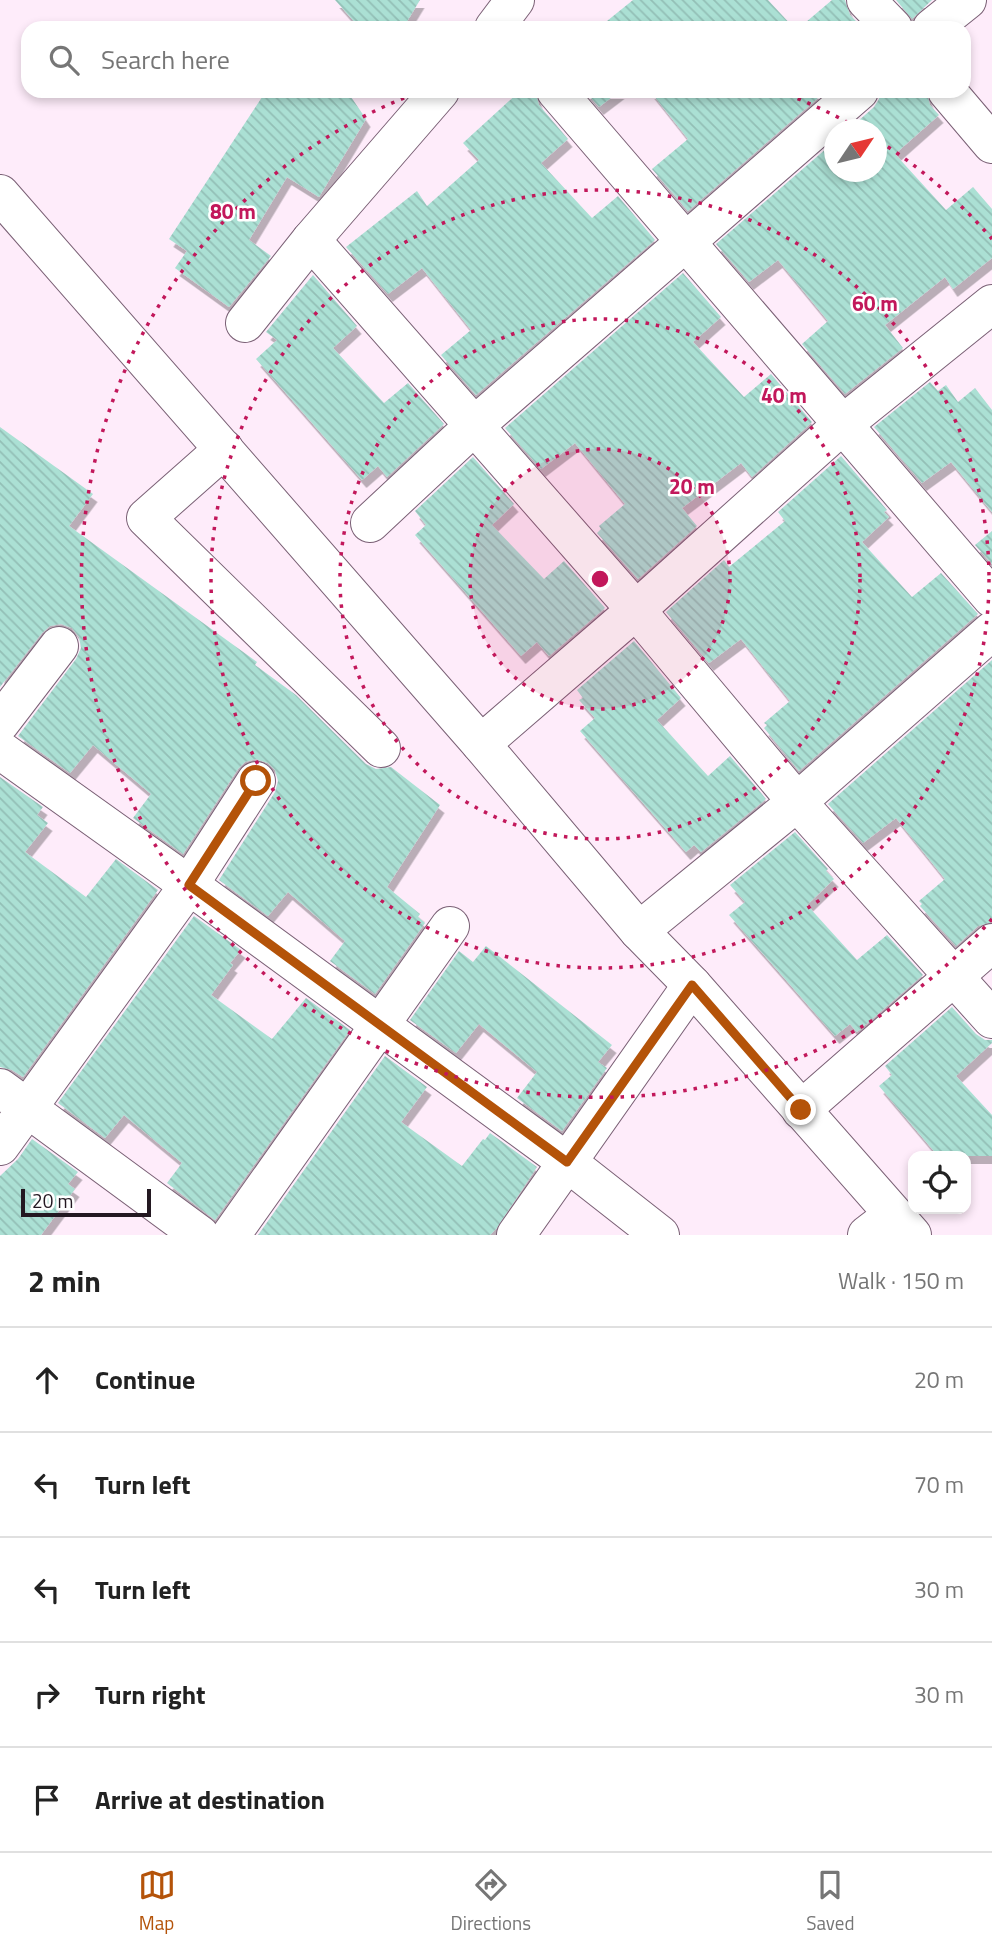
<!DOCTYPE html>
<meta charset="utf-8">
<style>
body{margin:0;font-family:"Titillium Web",sans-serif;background:#f6f6f6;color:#222}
.controls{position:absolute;right:21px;bottom:21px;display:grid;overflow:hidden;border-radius:14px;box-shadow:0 4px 10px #0003}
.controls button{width:63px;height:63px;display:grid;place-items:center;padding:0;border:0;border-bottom:2px solid #e0e0e0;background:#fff;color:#222;font:35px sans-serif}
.compass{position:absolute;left:824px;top:119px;width:63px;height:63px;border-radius:50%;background:#fff;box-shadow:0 4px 10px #0003;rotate:55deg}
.scale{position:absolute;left:21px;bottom:18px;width:130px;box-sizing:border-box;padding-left:7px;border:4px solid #231821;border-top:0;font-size:19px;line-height:24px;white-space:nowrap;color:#231821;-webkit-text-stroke:5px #fff;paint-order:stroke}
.stop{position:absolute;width:21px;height:21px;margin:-16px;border:5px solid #b45309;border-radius:50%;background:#fff}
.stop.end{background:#b45309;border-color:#fff;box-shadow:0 2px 7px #0008}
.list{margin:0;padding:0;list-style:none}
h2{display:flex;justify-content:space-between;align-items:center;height:91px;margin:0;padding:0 28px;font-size:30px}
h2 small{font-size:23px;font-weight:400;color:#767676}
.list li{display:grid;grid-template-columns:46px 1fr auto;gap:21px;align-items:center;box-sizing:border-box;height:105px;padding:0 28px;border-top:2px solid #e0e0e0}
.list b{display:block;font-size:26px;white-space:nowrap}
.list em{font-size:23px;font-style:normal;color:#767676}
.icon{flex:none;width:38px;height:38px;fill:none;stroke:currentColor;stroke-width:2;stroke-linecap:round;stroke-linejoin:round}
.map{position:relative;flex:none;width:992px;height:1235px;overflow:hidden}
.search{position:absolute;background:#fff;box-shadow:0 4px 10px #0003;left:21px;right:21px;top:21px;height:77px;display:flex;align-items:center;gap:18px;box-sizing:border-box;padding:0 24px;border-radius:21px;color:#767676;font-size:26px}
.sheet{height:616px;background:#fff}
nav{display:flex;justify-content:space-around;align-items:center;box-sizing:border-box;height:98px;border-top:2px solid #e0e0e0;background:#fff;font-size:19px;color:#767676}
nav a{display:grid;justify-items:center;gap:4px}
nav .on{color:#b45309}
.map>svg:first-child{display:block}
.building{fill:url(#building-back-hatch);filter:url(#shadow)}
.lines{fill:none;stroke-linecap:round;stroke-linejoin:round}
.minor-casing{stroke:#7a6075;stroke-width:40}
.minor{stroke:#fff;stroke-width:38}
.route{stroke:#b45309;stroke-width:9}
.ring{fill:none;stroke:#c2185b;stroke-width:3.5;stroke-dasharray:3.5 7}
.centre{fill:#c2185b;stroke:#fff;stroke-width:3.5}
.ring-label{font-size:21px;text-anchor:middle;font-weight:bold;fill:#c2185b;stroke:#fff;stroke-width:5;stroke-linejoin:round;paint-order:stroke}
</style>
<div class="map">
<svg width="992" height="1235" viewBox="0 0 992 1235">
<defs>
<pattern id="building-back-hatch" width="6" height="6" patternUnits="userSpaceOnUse" patternTransform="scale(1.75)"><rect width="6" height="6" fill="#abe0d4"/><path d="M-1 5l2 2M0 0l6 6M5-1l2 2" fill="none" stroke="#93bfb6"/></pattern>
<filter id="shadow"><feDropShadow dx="4.5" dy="8" stdDeviation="0" flood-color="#0004"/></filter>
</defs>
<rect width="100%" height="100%" fill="#feecfa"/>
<g class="building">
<polygon points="335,0 420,0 403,28 360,28"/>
<polygon points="633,0 768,0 794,28 612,28 607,21"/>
<polygon points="832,0 845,0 850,15 863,28 799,28"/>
<polygon points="896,0 932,0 912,19"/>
<polygon points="266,91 347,91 366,119 319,197 287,177 249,240 271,256 229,307 175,268 187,251 169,239"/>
<polygon points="520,91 535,91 539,105 568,139 541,163 592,218 618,196 655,240 476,395 441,355 471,330 422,268 388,294 346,247 417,191 427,206 479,160 463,143"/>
<polygon points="585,91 620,91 599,107"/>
<polygon points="650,91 826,91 688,211 652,169 688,139"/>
<polygon points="880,91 926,91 930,105 939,115 895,154 946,210 973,187 992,209 992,258 953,289 945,277 885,325 903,348 845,394 802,344 828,321 778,260 749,282 716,244 835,141 835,172 877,172 877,130 848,130 874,107 879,99"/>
<polygon points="683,273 721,317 693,342 744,397 771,374 812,422 752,477 741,463 682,508 697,526 638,579 597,533 601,529 599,526 625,504 575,443 541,469 505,428"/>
<polygon points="313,275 357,326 333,348 384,403 408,383 444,424 387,477 378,466 362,480 256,359 277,340 266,332"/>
<polygon points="930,382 938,391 946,385 958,402 975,388 992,410 992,512 951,462 922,483 874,427"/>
<polygon points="0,427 93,494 69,526 257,662 255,665 296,695 366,764 376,769 391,767 440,805 387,887 420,914 418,917 425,923 375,994 330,961 345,941 288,892 268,916 219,880 275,792 278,781 275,770 268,763 256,759 245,762 238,769 183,854 133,818 151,794 93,745 70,773 18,736 76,659 81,648 79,637 72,628 61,624 50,626 42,633 0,687"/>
<polygon points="841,456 887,510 884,512 889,517 862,542 912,597 941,573 978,614 799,771 764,728 767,725 764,723 790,701 741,639 709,663 666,612 724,560 729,567 785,521 778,512"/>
<polygon points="473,457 514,504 492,525 544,579 564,561 605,608 549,656 537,642 521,656 415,535 426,525 415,511"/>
<polygon points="992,531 992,564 975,545"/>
<polygon points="634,641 681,698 657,720 708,776 730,756 766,799 701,852 694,845 686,852 580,731 595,718 579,700 583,698 577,690"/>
<polygon points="992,660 992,922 978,926 956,946 920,906 922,904 919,901 945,879 896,818 863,843 828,804"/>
<polygon points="0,777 43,807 37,815 48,823 25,852 86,897 116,859 158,890 23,1077 12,1070 0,1067"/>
<polygon points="795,832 828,869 826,871 834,879 807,905 857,960 887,935 923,975 857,1032 850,1024 835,1036 729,915 745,902 730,885"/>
<polygon points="194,916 241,950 230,963 233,965 211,995 272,1039 306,998 350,1030 215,1220 167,1183 182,1163 124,1115 105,1138 58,1103"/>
<polygon points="486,946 612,1045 598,1062 607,1068 562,1131 517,1098 537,1072 479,1024 456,1053 410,1020 459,951 473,962"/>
<polygon points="952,1007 976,1034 985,1040 992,1040 992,1043 956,1076 992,1115 992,1156 938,1156 879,1086 892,1075 885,1066"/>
<polygon points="385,1056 427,1087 401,1122 462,1166 483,1139 485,1140 490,1133 537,1167 496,1229 490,1235 258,1235"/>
<polygon points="32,1139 78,1172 68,1184 75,1189 41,1235 0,1235 0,1176 18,1159"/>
</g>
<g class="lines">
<g class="minor-casing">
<g id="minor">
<polyline points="866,0 893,28"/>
<polyline points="494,28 515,0"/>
<polyline points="932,28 967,0"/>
<polyline points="556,91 992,598"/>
<polyline points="947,91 992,144"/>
<polyline points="0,194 481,744 639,931 692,985 912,1235"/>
<polyline points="311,240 636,610 797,802 992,1019"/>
<polyline points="245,323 311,240 440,91"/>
<polyline points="224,449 146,518 381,748"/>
<polyline points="370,523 474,426 859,91"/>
<polyline points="0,723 59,646"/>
<polyline points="481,744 636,610 842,425 992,304"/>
<polyline points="0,750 189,885 567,1162 660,1235"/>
<polyline points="639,931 797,802 992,631"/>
<polyline points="0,1088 200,1235"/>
<polyline points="801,1110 992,943"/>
<polyline points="0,1146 189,885 256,781"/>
<polyline points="231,1235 450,926"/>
<polyline points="516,1235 692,985"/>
<polyline points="867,1235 893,1215"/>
</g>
</g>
<use href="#minor" class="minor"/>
</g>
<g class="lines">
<polyline class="route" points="256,781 189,885 567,1162 692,985 801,1110"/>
</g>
<circle cx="600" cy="579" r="130" fill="#c2185b" fill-opacity=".12"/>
<g class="ring">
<circle cx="600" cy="579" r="130"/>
<circle cx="600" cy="579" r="260"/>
<circle cx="600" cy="579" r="389"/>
<path d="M992 919A519 519 0 1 1 422 91M778 91A519 519 0 0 1 856 127M879 141A519 519 0 0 1 992 239"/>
</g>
<circle cx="600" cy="579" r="10" class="centre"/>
<g class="ring-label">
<text x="233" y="219">80 m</text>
<text x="875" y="311">60 m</text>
<text x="784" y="403">40 m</text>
<text x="692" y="494">20 m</text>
</g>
</svg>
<div class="controls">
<button><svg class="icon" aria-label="locate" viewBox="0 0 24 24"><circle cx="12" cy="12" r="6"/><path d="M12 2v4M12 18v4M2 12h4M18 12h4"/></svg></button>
</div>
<svg class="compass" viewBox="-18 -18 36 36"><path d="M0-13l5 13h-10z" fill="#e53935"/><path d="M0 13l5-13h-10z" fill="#767676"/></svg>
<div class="scale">20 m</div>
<div class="stop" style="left:256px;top:781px"></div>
<div class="stop end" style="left:801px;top:1110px"></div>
<div class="search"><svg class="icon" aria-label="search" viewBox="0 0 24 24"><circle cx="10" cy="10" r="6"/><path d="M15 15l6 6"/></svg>Search here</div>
</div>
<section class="sheet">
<h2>2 min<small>Walk · 150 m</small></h2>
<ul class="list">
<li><svg class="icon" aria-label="ahead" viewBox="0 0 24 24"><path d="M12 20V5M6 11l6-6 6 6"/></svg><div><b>Continue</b></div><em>20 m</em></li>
<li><svg class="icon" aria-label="left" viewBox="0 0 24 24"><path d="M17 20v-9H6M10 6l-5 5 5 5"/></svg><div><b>Turn left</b></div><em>70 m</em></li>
<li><svg class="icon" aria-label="left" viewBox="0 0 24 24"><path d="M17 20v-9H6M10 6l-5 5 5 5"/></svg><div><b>Turn left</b></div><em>30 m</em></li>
<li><svg class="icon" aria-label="right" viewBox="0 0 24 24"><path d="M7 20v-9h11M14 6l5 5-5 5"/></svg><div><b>Turn right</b></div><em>30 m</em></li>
<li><svg class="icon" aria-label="arrive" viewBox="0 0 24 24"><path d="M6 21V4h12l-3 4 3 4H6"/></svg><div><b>Arrive at destination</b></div></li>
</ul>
</section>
<nav>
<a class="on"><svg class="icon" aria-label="map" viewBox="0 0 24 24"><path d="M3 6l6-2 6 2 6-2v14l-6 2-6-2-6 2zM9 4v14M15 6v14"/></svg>Map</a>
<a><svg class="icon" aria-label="directions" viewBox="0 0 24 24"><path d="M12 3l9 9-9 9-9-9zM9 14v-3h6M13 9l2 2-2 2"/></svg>Directions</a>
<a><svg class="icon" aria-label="saved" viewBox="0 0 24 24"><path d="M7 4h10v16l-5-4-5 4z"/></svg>Saved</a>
</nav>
